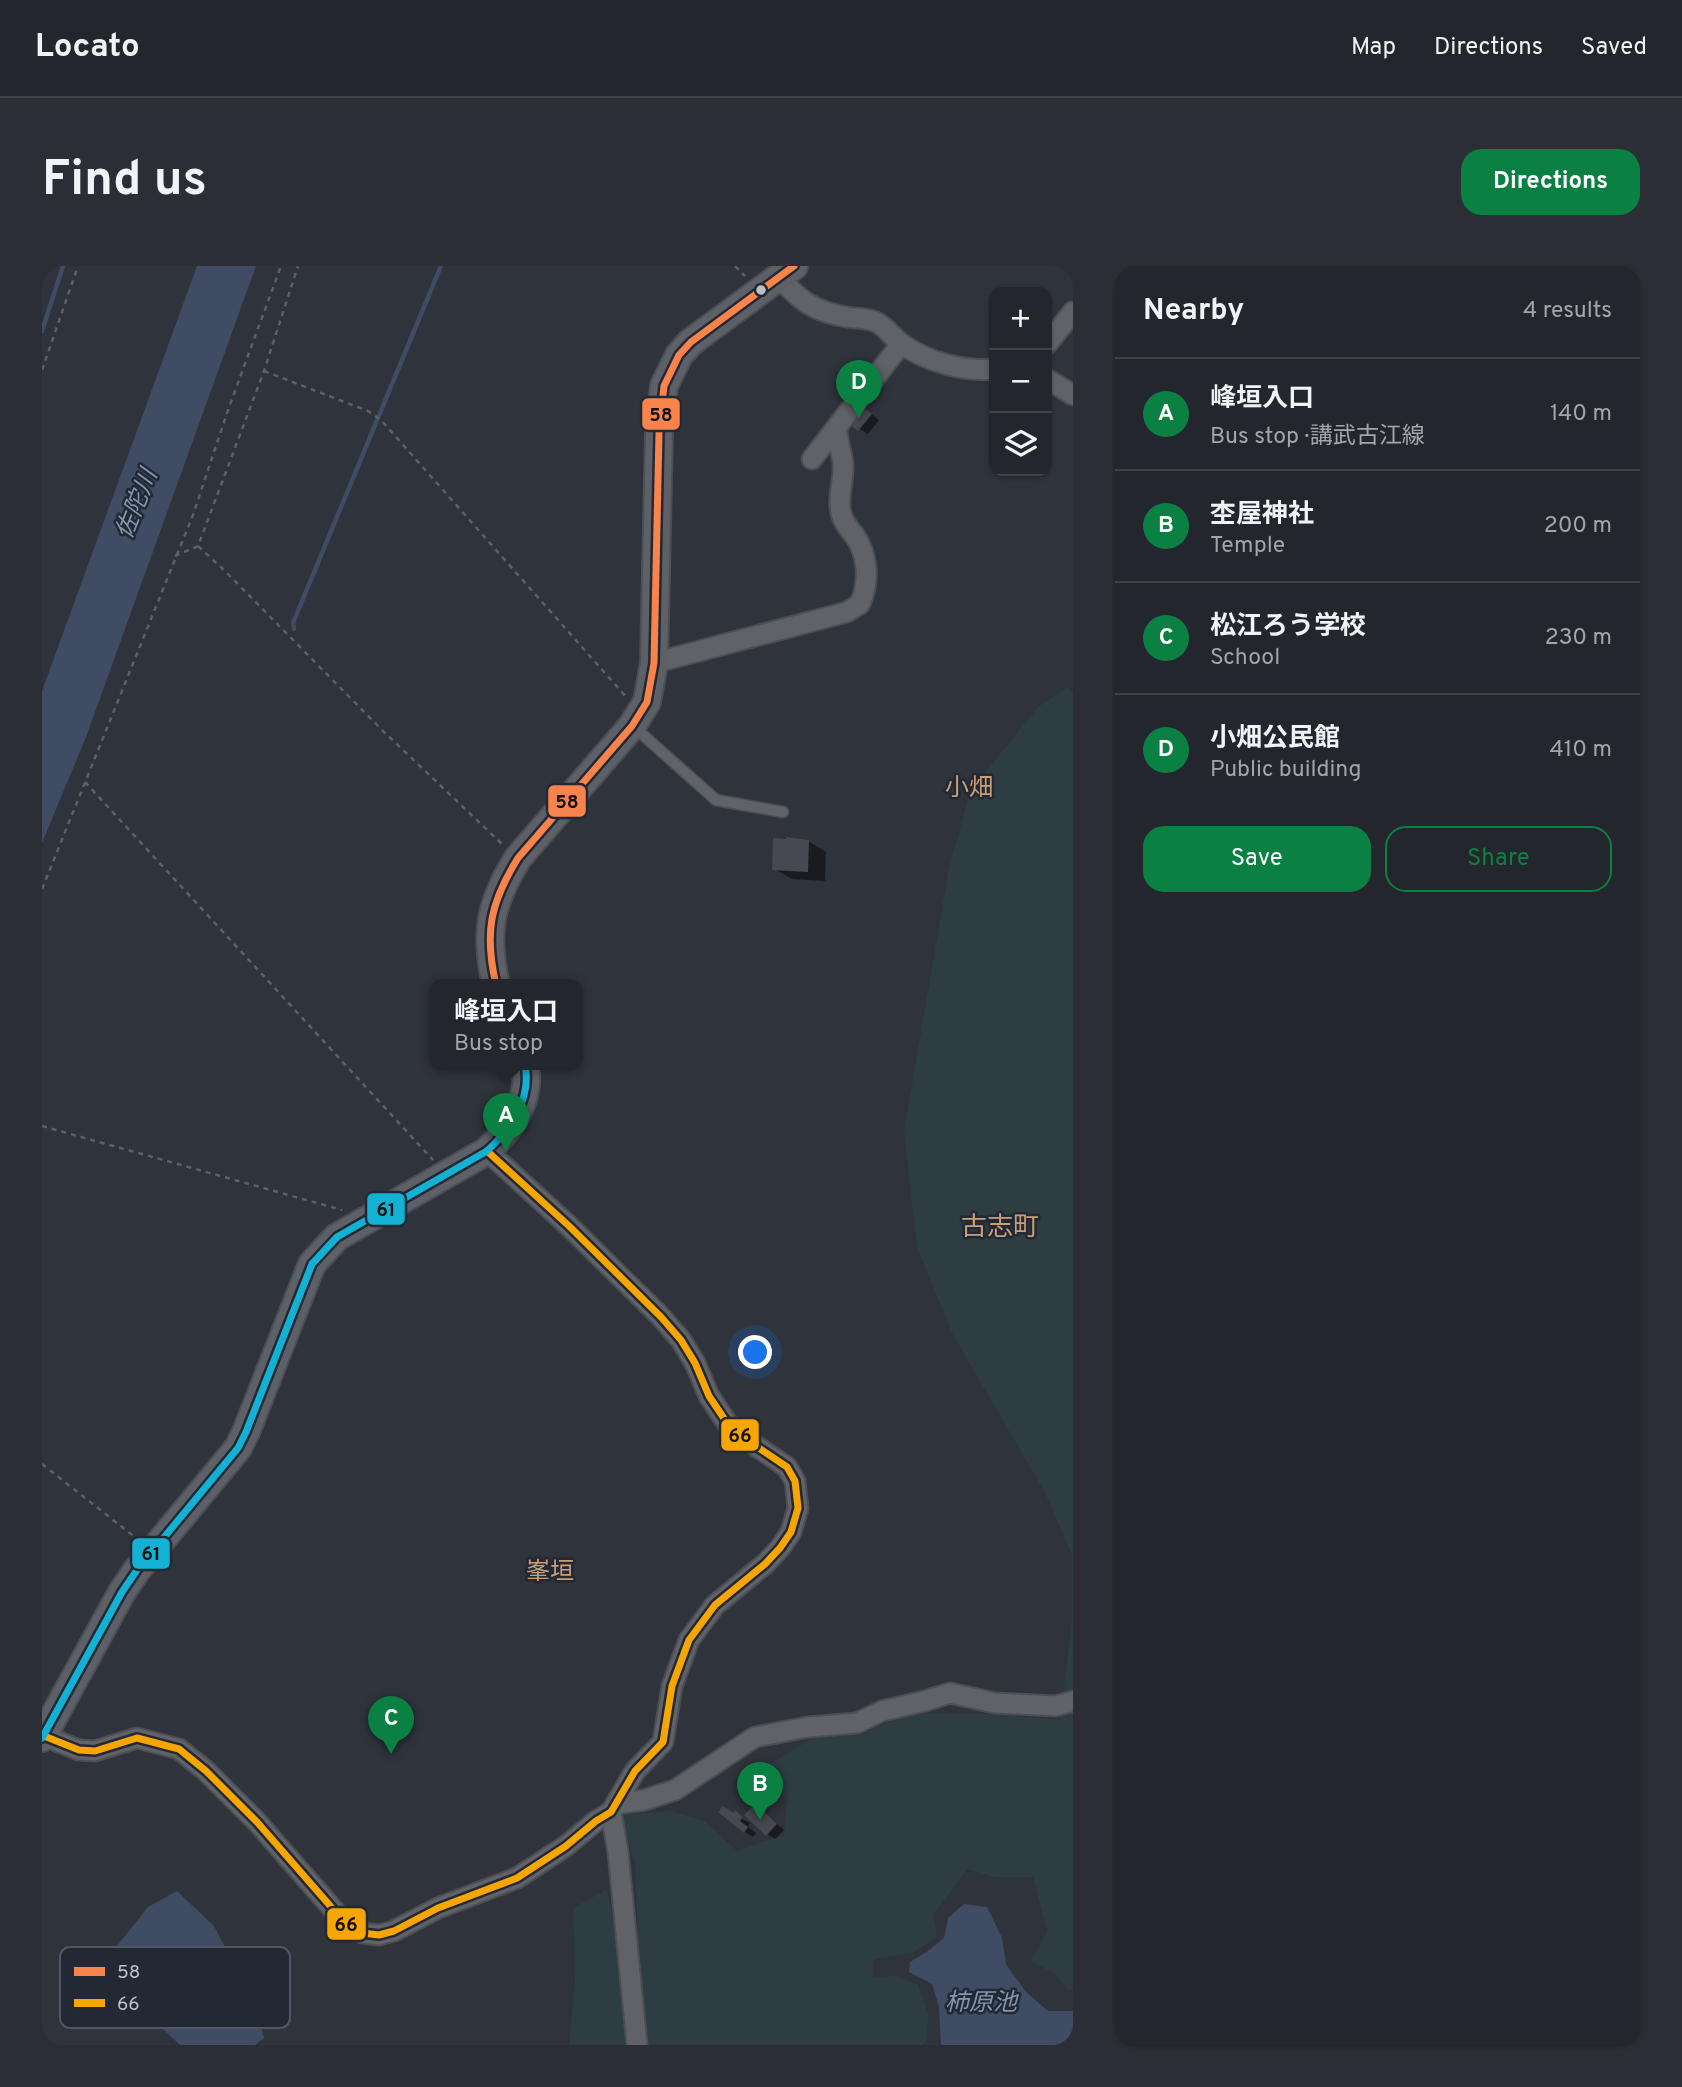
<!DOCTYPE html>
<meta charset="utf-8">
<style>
body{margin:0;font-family:Overpass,"Noto Sans JP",sans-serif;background:#2b2e34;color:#f1f3f6}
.controls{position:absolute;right:21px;top:21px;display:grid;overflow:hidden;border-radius:14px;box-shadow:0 2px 5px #0004}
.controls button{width:63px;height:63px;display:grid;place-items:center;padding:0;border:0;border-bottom:2px solid #404348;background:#23262c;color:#f1f3f6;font:35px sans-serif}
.you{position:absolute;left:714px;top:1087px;width:24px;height:24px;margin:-18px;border:5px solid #fff;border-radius:50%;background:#1a73e8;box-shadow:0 0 0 10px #1a73e833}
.badge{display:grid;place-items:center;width:46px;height:46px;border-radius:50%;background:#0b8043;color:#fff;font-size:23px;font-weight:700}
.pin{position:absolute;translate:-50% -58px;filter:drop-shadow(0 2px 4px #0008)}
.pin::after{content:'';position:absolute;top:37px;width:24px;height:21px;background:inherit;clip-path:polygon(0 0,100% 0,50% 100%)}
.popup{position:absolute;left:387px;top:713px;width:154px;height:91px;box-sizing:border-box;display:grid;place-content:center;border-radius:14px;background:#23262c;filter:drop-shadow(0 2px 5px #0005);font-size:23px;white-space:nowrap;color:#a3a5a9}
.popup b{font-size:26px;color:#f1f3f6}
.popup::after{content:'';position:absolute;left:50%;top:100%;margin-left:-14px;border:14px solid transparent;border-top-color:#23262c}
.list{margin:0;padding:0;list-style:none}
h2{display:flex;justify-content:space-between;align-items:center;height:91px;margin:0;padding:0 28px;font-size:30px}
h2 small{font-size:23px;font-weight:400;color:#a3a5a9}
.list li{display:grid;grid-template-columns:46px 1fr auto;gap:21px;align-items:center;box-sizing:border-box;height:112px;padding:0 28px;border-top:2px solid #404348}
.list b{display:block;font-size:26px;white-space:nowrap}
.list p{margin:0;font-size:23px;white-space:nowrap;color:#a3a5a9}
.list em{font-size:23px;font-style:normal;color:#a3a5a9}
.actions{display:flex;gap:14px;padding:21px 28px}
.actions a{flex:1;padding:16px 0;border:2px solid #0b8043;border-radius:21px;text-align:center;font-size:24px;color:#0b8043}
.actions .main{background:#0b8043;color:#fff}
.icon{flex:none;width:38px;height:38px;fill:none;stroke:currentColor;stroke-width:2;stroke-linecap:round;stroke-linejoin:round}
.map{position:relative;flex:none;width:1031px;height:1779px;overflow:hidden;border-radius:21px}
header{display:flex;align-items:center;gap:42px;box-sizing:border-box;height:98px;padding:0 35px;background:#23262c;border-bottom:2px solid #404348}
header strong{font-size:33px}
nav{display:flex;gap:38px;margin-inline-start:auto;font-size:24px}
.intro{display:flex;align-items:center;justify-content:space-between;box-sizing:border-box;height:168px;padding:0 42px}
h1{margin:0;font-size:49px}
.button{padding:18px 32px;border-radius:21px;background:#0b8043;color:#fff;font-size:24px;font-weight:700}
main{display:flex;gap:42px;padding:0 42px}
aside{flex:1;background:#23262c;border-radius:21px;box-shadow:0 2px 5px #0004}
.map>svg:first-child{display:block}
.green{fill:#2d3d41}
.water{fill:#404c63}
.shadow{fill:#0007}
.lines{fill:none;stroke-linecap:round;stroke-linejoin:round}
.stream{stroke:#404c63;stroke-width:4.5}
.building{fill:#46494f}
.lane-casing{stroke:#4b4e53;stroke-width:13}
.street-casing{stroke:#4b4e53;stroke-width:23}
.secondary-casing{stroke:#4b4e53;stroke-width:30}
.path{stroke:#5d6166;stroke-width:2.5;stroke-dasharray:5 5;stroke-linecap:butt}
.lane{stroke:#606268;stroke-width:10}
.street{stroke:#606268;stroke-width:19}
.secondary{stroke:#5d6067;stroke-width:26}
.bus-1-casing{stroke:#222935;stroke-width:12}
.bus-2-casing{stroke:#222935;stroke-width:12}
.bus-3-casing{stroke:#222935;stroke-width:12}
.bus-1{stroke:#f8844c;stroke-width:7}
.bus-2{stroke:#f7a600;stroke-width:7}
.bus-3{stroke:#13b2d5;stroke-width:7}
.bus-dot{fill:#bbc0ca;stroke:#222935;stroke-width:2.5}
.labels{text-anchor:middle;stroke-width:5;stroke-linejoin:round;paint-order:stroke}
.water-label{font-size:24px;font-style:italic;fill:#8695ae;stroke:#222935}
.neighbourhood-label{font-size:24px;fill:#cb9e75;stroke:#222935}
.quarter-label{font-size:26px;fill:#cb9e75;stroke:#222935}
.key{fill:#222935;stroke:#505662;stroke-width:2}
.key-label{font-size:19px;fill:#bbc0ca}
.line-badge{stroke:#222935;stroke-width:2.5}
.pale-badge-label{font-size:19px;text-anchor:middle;font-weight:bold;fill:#111}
</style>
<header>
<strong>Locato</strong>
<nav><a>Map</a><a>Directions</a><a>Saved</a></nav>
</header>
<div class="intro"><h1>Find us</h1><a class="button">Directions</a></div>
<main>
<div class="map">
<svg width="1031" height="1779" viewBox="0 0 1031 1779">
<rect width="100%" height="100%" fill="#2f333b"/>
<polygon class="green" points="1026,421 1031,428 1031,1724 1026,1724 1013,1708 989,1695 1005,1665 991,1611 952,1611 926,1603 891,1649 895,1671 870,1687 832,1693 831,1711 853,1710 876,1718 887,1749 884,1776 880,1779 527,1779 533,1714 531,1642 565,1623 575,1673 596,1671 593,1598 579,1549 628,1545 663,1555 695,1585 742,1569 745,1534 728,1498 775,1469 823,1467 851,1453 881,1447 952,1448 1018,1454 1030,1355 1030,1289 1002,1225 911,1069 875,981 862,866 906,607 928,525 996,441"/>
<g class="water">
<polygon points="155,0 214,0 44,471 0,577 0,425"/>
<polygon points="135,1625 172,1660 212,1737 222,1772 213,1779 138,1779 118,1760 103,1722 71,1685 106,1641"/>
<polygon points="922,1638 945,1641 960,1672 964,1698 984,1726 1006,1745 1031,1745 1031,1779 899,1779 897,1741 890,1718 867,1706 868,1696 886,1685 902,1672 906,1652"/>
</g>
<g class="shadow">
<polygon points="827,146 837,154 826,168 807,156"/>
<polygon points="766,575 784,586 783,615 750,613 732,603"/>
<polygon points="713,1540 742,1564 733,1573 725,1568"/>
<polygon points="693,1549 708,1557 706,1561 714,1567 711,1571 703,1566"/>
</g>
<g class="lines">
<g class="stream">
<polyline points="0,65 21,0"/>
<polyline points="252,363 251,357 399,0"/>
</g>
</g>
<g class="building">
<polygon points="818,139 830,148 816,165 805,156"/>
<polygon points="744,571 767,574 766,606 730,604 731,572 744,573"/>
<polygon points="713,1538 735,1558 724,1570 702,1549"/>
<polygon points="681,1540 691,1547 693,1544 701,1551 698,1555 706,1561 702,1567 676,1546"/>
</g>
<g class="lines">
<g class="lane-casing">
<polyline id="lane" points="592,461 674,534 741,546"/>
</g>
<g class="street-casing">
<g id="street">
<path d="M737,11C758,35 773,46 805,51C816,53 825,51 836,57C845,62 851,72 860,78C885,96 922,106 952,103"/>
<polyline points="1005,78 1031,46"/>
<polyline points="1005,113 1031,129"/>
<polyline points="770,193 859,78"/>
<path d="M612,397L805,346L818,338C828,315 826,290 813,270C807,263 801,256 799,247C795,231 802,215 801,198C800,185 794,174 795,161"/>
<polyline points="2,1470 37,1484 53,1485 95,1472 137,1483 164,1505 215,1556 304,1658 320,1667 337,1669 352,1665 396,1642 475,1612 524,1580 554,1555 569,1546 593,1505 621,1476 630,1420 647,1374 673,1339 723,1298 738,1282 749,1266 756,1242 753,1215 745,1201 699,1170 685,1157 667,1130 653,1097 639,1074 619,1051 527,960 445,885"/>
<polyline points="574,1538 602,1534 633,1524 713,1471 766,1461 815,1457 840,1445 883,1435 908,1427 953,1437 1014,1440 1031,1435"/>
<polyline points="569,1546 576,1586 595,1779"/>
</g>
</g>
<g class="secondary-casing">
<g id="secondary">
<path d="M454,719C442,667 448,637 476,592L590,460L605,436L612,397L617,167L622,120L637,89L649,76L752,0"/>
<path d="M0,1472L80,1326L95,1304L196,1182L204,1166L270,998L295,971L445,885C468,864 490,833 483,799"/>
</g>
</g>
<g class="path">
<polyline points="693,0 703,10"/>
<polyline points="0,104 36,0"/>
<polyline points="222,105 326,145 339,154 585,432"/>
<polyline points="156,280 183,305 341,465 460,578"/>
<polyline points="133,290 156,280 222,105 256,0"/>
<polyline points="43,516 391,894"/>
<polyline points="0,623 151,249 186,144 239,0"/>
<polyline points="0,860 300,944"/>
<polyline points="0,1198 94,1272"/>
</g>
<use href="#lane" class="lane"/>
<use href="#street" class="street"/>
<use href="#secondary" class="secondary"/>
<g class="bus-1-casing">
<path id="bus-1" d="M454,719C442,667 448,637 476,592L590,460L605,436L612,397L617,167L622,120L637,89L649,76L752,0"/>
</g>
<g class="bus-2-casing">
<polyline id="bus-2" points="2,1470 37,1484 53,1485 95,1472 137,1483 164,1505 215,1556 304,1658 320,1667 337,1669 352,1665 396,1642 475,1612 524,1580 554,1555 569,1546 593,1505 621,1476 630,1420 647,1374 673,1339 723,1298 738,1282 749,1266 756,1242 753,1215 745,1201 699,1170 685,1157 667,1130 653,1097 639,1074 619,1051 527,960 445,885"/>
</g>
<g class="bus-3-casing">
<path id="bus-3" d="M0,1472L80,1326L95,1304L196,1182L204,1166L270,998L295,971L445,885C468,864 490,833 483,799"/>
</g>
<use href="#bus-1" class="bus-1"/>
<use href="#bus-2" class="bus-2"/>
<use href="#bus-3" class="bus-3"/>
</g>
<circle class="bus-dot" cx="719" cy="24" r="6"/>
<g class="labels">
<g class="water-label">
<text transform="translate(94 238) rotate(-68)" y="8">佐陀川</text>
<text x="939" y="1744">柿原池</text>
</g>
<g class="neighbourhood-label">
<text x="927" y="529">小畑</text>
<text x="508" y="1313">峯垣</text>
</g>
<g class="quarter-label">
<text x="958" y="969">古志町</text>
</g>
</g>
<rect x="18" y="1681" width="230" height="81" rx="10" class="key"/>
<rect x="32" y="1701" width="31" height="9" fill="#f8844c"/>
<rect x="32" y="1733" width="31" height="8" fill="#f7a600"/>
<g class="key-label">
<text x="75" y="1712">58</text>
<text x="75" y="1744">66</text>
</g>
<g class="line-badge">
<rect x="599" y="131" width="40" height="34" rx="7" fill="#f8844c"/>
<rect x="505" y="518" width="40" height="34" rx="7" fill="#f8844c"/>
<rect x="324" y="926" width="40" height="34" rx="7" fill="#13b2d5"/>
<rect x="678" y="1152" width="40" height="34" rx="7" fill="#f7a600"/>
<rect x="89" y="1271" width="40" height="33" rx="7" fill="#13b2d5"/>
<rect x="284" y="1641" width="41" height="34" rx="7" fill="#f7a600"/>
</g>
<g class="pale-badge-label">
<text x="619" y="155">58</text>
<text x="525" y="542">58</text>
<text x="344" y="950">61</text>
<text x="698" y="1176">66</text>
<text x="109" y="1294">61</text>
<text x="304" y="1665">66</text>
</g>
</svg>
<div class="controls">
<button>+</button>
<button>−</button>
<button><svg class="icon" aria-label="layers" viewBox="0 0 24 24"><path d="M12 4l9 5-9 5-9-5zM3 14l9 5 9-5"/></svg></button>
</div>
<div class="you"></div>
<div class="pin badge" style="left:464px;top:885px">A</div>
<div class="popup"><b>峰垣入口</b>Bus stop</div>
<div class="pin badge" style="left:718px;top:1554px">B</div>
<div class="pin badge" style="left:349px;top:1488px">C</div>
<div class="pin badge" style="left:817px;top:152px">D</div>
</div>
<aside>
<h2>Nearby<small>4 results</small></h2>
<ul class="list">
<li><span class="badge">A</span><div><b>峰垣入口</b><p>Bus stop · 講武古江線</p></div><em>140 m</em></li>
<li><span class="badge">B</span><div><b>杢屋神社</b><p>Temple</p></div><em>200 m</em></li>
<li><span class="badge">C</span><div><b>松江ろう学校</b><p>School</p></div><em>230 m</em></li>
<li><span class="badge">D</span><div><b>小畑公民館</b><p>Public building</p></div><em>410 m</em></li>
</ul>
<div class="actions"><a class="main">Save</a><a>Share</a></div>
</aside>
</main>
